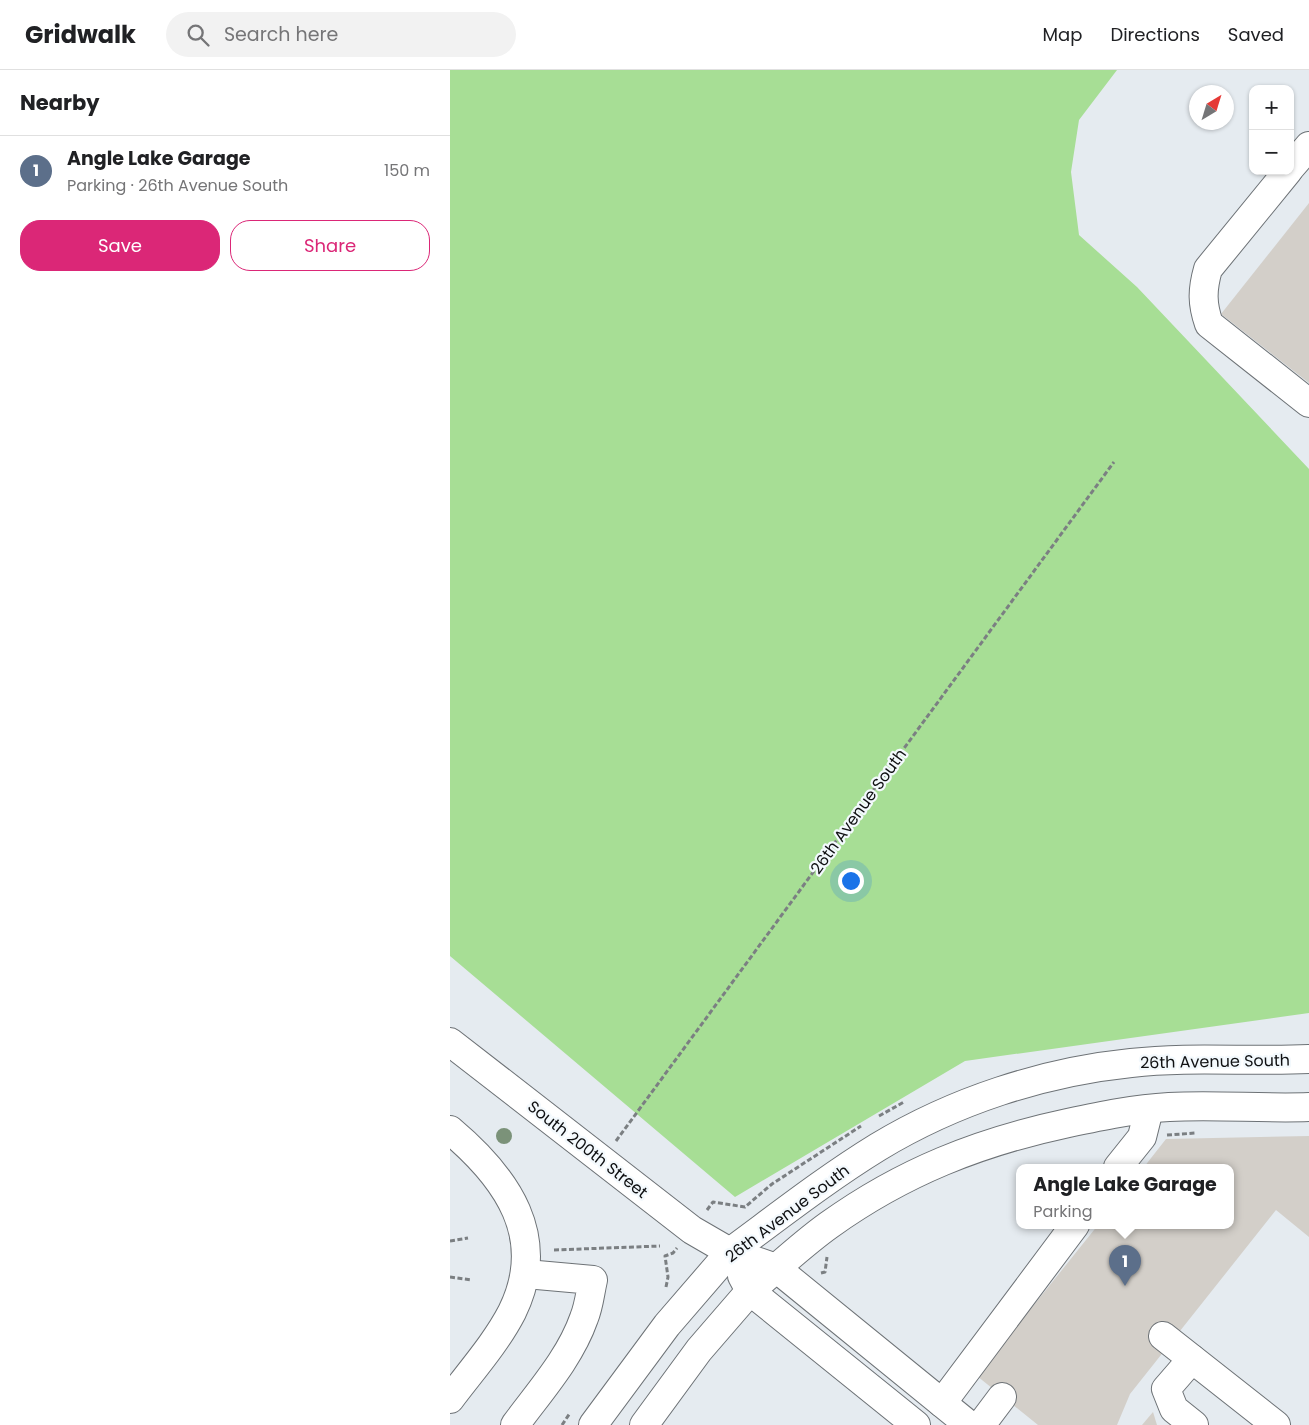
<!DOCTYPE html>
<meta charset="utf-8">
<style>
body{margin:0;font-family:Poppins,sans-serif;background:#f2f2f2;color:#202124}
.controls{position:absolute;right:15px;top:15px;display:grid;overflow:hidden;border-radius:10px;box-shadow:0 1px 4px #0004}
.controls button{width:45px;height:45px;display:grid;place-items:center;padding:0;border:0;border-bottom:1px solid #e0e0e0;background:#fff;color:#202124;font:25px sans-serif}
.compass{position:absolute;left:739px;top:15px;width:45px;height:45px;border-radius:50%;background:#fff;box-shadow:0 1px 4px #0004;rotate:38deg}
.you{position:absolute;left:400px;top:810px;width:18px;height:18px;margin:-12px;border:4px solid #fff;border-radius:50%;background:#1a73e8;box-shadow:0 0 0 8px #1a73e833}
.badge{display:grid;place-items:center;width:32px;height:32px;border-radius:50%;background:#db2777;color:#fff;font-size:16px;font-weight:700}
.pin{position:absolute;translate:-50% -41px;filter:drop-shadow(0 1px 2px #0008)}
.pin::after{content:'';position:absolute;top:26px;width:18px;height:15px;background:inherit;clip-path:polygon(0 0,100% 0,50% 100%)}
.popup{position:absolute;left:566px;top:1094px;width:218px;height:65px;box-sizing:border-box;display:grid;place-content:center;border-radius:10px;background:#fff;filter:drop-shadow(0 1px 4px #0005);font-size:16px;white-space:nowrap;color:#757577}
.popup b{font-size:19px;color:#202124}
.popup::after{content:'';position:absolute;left:50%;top:100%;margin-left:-10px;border:10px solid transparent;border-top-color:#fff}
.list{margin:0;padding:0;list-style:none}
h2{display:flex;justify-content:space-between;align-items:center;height:65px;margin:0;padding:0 20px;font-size:21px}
h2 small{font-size:16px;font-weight:400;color:#757577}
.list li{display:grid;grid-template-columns:32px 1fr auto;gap:15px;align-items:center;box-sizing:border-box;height:70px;padding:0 20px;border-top:1px solid #e0e0e0}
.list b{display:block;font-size:19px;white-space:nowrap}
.list p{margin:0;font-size:16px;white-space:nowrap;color:#757577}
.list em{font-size:16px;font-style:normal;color:#757577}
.actions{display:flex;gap:10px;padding:15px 20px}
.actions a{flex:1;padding:11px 0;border:1px solid #db2777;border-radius:20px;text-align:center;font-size:18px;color:#db2777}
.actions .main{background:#db2777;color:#fff}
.icon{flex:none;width:28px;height:28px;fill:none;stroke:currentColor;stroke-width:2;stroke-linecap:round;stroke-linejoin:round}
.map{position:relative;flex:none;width:859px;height:1355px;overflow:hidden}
header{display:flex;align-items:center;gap:30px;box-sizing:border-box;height:70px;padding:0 25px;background:#fff;border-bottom:1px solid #e0e0e0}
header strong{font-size:24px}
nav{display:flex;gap:28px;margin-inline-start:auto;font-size:18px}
.search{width:350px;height:45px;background:#f2f2f2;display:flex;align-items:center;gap:12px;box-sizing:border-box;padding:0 18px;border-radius:28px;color:#757577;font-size:19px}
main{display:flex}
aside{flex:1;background:#fff}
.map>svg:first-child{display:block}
.green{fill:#a7de95}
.building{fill:#d3cfc9}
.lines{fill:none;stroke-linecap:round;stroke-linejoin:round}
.minor-casing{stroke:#6d7276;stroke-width:30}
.major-casing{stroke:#6d7276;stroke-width:30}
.path{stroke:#7b7f82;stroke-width:3;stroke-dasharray:5 2.5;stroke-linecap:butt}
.minor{stroke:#fff;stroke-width:28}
.major{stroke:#fff;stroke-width:28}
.tree{fill:#7b9279}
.labels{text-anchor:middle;stroke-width:4.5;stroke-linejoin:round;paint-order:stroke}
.street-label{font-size:16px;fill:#0f1012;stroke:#f3f9fd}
</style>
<header>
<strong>Gridwalk</strong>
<div class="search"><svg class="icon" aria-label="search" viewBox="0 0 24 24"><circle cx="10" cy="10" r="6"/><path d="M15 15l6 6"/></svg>Search here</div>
<nav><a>Map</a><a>Directions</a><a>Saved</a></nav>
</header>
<main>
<aside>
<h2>Nearby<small></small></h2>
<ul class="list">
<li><span class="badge" style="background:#5c6f8a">1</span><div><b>Angle Lake Garage</b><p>Parking · 26th Avenue South</p></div><em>150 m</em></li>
</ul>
<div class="actions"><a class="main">Save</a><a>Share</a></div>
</aside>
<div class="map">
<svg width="859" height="1355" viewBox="0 0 859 1355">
<rect width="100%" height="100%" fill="#e5ebf0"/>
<polygon class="green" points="0,0 667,0 629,50 621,102 629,165 687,217 859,399 859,943 515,991 285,1127 0,886"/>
<g class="building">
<polygon points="859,133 859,313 771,244"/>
<polygon points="859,1066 859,1167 826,1140 680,1324 667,1355 588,1355 527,1306 648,1155 780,1155 780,1097 694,1097 716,1069"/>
<polygon points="703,1342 707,1355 692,1355"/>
</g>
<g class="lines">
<g class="minor-casing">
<g id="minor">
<polyline points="840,98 859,76"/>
<path d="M838,101L758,199C752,220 752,234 759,254L859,333"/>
<path d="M0,1060C57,1108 99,1167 62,1242C46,1273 21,1301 0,1329"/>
<polyline points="668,1097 692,1067 699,1039"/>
<polyline points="713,1266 826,1355"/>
<polyline points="742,1289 716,1319 724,1339 744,1355"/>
<polyline points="492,1333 625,1155"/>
<path d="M65,1355C90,1321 120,1288 134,1248C139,1236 140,1223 143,1210L76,1204"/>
<polyline points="143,1355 217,1255 280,1182"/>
<polyline points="194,1355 249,1280 300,1221"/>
<polyline points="531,1355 552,1327"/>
</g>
</g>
<g class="major-casing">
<g id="major">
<polyline points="0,972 242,1160 280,1182 326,1198 519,1355"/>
<path d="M280,1182C329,1146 376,1109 428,1077C504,1031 593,1002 681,993C740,986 800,992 859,989"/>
<polyline points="292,1206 300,1221 466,1355"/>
<path d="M300,1221C326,1199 351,1175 379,1155C453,1102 529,1072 618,1053C651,1046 684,1039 719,1037C765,1034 812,1039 859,1037"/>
</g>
</g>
<g class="path">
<polyline points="429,1046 454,1032"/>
<polyline points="717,1065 746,1063"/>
<polyline points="166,1071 664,392"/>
<polyline points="257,1140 263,1132 295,1137 322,1114 411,1056"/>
<polyline points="0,1171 18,1168"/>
<polyline points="104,1180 210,1176"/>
<polyline points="371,1203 375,1202 377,1187"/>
<polyline points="0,1207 22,1210"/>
<polyline points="216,1217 218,1207 215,1186 223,1183 227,1178"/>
<polyline points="112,1355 120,1343"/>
</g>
<use href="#minor" class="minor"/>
<use href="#major" class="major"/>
</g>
<circle class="tree" cx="54" cy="1066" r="8"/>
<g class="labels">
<g class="street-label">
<text transform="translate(408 741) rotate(-54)" y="6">26th Avenue South</text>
<text transform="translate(765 991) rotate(-1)" y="6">26th Avenue South</text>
<text transform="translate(138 1079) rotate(38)" y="6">South 200th Street</text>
<text transform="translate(337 1143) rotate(-37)" y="6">26th Avenue South</text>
</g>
</g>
</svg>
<div class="controls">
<button>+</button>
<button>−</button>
</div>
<svg class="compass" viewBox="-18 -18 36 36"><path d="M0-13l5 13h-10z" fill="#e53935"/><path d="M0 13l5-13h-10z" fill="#757577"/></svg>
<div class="you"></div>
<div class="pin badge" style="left:675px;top:1216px;background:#5c6f8a">1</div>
<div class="popup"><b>Angle Lake Garage</b>Parking</div>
</div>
</main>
